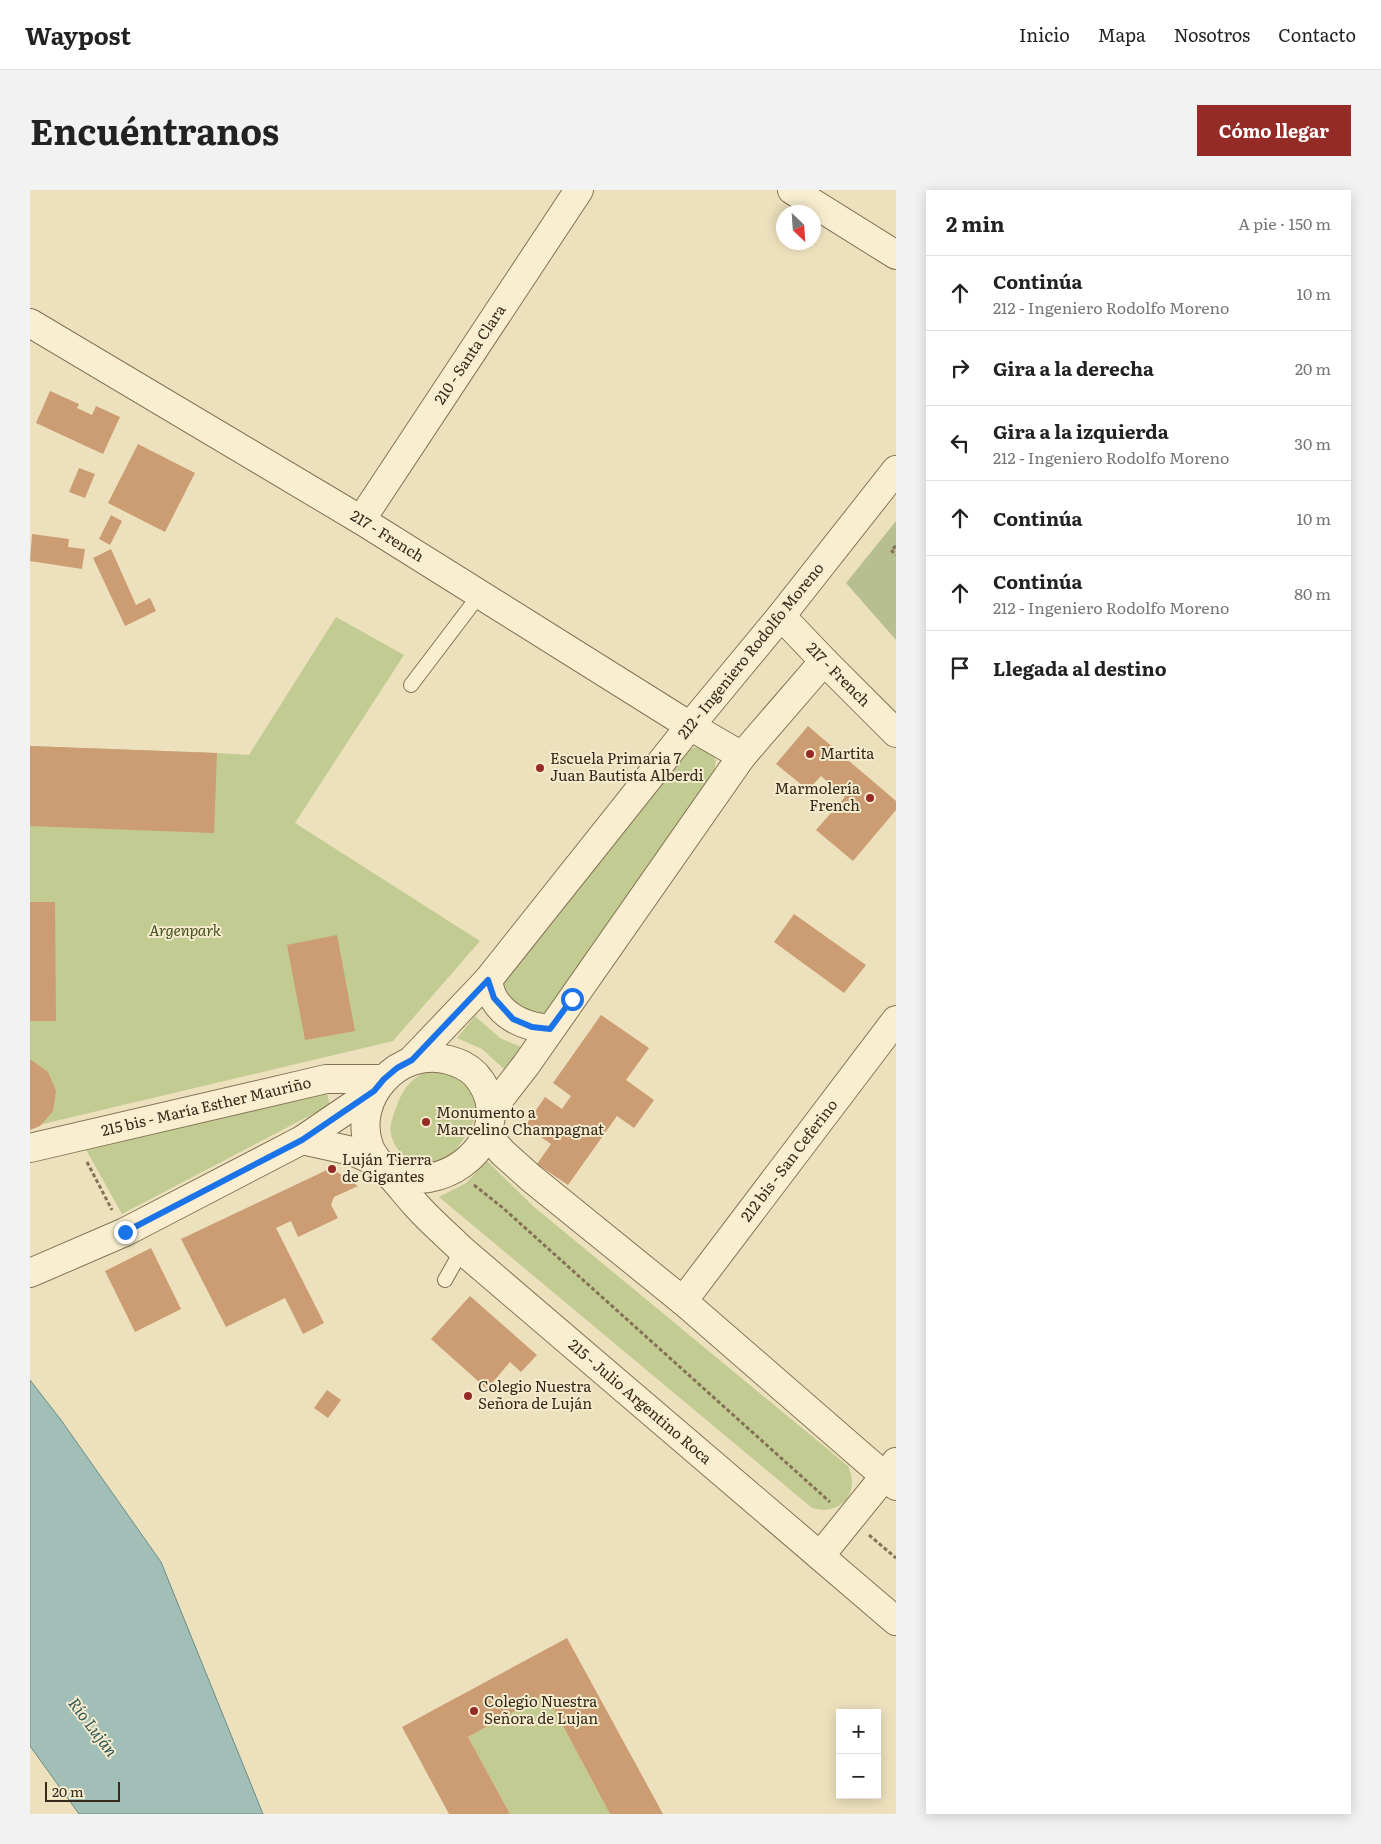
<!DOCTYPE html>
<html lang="es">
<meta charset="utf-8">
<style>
body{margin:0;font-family:Literata,serif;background:#f2f2f2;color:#222}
.controls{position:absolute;right:15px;bottom:15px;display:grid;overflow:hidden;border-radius:0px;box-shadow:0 2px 12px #0003}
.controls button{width:45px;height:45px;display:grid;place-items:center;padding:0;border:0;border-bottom:1px solid #e0e0e0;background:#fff;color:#222;font:25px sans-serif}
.compass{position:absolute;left:746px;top:15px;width:45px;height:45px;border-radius:50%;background:#fff;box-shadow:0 2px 12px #0003;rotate:155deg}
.scale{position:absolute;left:15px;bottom:12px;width:75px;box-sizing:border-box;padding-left:5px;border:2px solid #34291b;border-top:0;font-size:14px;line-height:18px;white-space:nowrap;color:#34291b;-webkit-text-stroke:4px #f5ebcd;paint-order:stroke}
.stop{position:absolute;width:15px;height:15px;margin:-11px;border:4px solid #1a73e8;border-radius:50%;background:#fff}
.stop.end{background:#1a73e8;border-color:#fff;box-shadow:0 1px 5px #0008}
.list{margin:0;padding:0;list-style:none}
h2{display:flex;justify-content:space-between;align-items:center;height:65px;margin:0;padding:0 20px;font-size:21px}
h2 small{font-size:16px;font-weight:400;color:#767676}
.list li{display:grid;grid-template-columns:32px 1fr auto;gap:15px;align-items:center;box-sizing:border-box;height:75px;padding:0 20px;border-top:1px solid #e0e0e0}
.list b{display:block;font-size:19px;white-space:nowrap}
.list p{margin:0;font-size:16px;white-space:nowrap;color:#767676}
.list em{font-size:16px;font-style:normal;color:#767676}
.icon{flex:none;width:28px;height:28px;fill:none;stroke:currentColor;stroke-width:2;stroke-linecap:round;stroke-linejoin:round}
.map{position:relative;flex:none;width:866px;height:1624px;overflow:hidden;border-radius:0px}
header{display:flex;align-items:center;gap:30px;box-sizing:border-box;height:70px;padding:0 25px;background:#fff;border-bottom:1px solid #e0e0e0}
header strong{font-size:24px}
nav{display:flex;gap:28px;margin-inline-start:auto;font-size:18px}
.intro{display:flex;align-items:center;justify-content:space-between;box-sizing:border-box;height:120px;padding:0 30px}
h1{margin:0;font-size:35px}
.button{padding:12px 22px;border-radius:0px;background:#942b27;color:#fff;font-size:18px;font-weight:700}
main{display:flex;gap:30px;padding:0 30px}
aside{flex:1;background:#fff;border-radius:0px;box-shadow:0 2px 12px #0003}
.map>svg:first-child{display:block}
.green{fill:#c1cb92}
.cemetery{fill:#b7bf91}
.water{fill:#a1bfb7;stroke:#698c85}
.building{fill:#cc9c73}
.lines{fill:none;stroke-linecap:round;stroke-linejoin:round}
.service-casing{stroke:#857256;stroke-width:16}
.minor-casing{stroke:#857256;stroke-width:30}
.tertiary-casing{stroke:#857256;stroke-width:30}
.path{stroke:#857256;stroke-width:3;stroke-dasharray:4 2.5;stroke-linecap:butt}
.service{stroke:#f9efd0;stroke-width:14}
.minor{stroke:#f9efd0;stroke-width:28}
.tertiary{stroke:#f9efd0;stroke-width:28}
.route{stroke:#1a73e8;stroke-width:6}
.poi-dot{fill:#942b27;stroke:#f5ebcd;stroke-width:2}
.labels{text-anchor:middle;stroke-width:4;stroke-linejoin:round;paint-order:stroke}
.street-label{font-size:15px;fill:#34291b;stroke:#f5ebcd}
.poi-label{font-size:15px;fill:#34291b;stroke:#f5ebcd;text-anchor:start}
.park-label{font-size:15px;font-style:italic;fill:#435122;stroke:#f5ebcd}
.water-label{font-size:16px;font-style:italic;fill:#2a5454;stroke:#f5ebcd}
</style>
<header>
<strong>Waypost</strong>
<nav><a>Inicio</a><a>Mapa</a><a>Nosotros</a><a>Contacto</a></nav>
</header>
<div class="intro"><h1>Encuéntranos</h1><a class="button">Cómo llegar</a></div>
<main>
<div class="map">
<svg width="866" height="1624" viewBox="0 0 866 1624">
<rect width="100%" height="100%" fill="#ede1bd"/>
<g class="green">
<polygon points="306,427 374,465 265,633 450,751 363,851 0,937 0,556 187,563 219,565"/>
<polygon points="665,557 677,560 686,570 684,583 516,823 508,826 475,809 471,786 653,563"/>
<polygon points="445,826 470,848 491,857 475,880 452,859 427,848"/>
<path d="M407,878L439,887C441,897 447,910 446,921C446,930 441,937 436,945C430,955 419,971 407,974C387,979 365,965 361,944C359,935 364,923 367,915C375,894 386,884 407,878Z"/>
<polygon points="297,903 300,915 92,1024 54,956"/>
<path d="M457,971L503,1016L818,1276C831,1304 810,1326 782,1318L409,1007L436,993Z"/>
<polygon points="516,1504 580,1624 480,1624 438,1547"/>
</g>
<polygon class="cemetery" points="866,331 866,450 816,393"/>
<polygon class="water" points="0,1190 31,1230 131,1372 233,1624 49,1624 0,1556"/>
<g class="building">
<polygon points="20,201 49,214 47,218 62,225 66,216 90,227 73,264 6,233"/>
<polygon points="108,254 165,283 135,342 78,313"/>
<polygon points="49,278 65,284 55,308 39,302"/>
<polygon points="81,325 92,331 80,355 69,349"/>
<polygon points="2,344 39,349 38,357 55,359 52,379 0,371"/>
<polygon points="81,359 106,415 120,408 126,421 95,436 63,368"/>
<polygon points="778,536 866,611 866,620 823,671 786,640 815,607 791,586 778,600 746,574"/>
<polygon points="0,556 187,563 184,643 0,636"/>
<polygon points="0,712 25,712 26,831 0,831"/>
<polygon points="764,724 836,775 814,803 744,752"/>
<polygon points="307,745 325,841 275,850 257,755"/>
<polygon points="571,825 619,858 596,890 624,910 604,938 587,926 538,995 507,974 521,954 495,936 515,907 532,919 541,906 523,893"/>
<polygon points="0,869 18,882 26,901 23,921 10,936 0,940"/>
<polygon points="301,978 328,996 304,1007 301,1015 308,1028 268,1047 261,1031 246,1038 294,1133 273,1144 255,1108 196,1137 151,1049"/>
<polygon points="121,1058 151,1119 105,1142 75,1081"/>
<polygon points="440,1106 507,1165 491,1182 480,1172 457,1199 401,1149"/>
<polygon points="297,1200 311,1210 298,1228 284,1218"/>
<polygon points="537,1448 633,1624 580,1624 516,1504 438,1547 480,1624 419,1624 372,1537"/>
</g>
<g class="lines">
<g class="service-casing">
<g id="service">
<polyline points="381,495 450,404"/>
<polyline points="415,1090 432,1060"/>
</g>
</g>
<g class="minor-casing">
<g id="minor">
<polyline points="762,0 866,65"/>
<path id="s1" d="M331,330L549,0"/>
<path id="s2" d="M751,426L794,471L866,543"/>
<polyline points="712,566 660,536 751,426 866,280"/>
<path d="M458,790C459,796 461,804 464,809C476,829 497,837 520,839"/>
<polyline points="461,920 496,875 712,566 794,471"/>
<path id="s3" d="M653,1111L866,830"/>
<polyline points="790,1366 866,1272"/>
</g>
</g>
<g class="tertiary-casing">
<g id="tertiary">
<path id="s4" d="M0,133L331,330L660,536L458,790L382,870"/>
<polyline points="457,945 473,963 501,988 653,1111 866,1296"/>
<polyline points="272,950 322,961 349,973"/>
<path id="s5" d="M0,958L296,889H354"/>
<path id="s6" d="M362,986C374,988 387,990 399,988C449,979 482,925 445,884C437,876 429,873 419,870C369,856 322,908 339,956C343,968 353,977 361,986C370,996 378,1006 386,1015C400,1031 417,1045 432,1060L866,1431"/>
<polyline points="0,1083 95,1042 272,950 344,901"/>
</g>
</g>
<g class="path">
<polyline points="866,356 861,360 866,365"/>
<polyline points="57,972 82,1020"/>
<polyline points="444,995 473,1018 800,1312"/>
<polyline points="839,1345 866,1368"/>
</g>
<use href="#service" class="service"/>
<use href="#minor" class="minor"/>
<use href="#tertiary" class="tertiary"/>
</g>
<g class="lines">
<polyline class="route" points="95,1042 272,950 344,901 354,889 367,878 382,870 458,790 464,808 483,829 502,837 520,839 542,809"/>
</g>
<g class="poi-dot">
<circle cx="780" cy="564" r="5"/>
<circle cx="510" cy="578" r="5"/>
<circle cx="840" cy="608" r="5"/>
<circle cx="396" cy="932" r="5"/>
<circle cx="302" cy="979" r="5"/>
<circle cx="438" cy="1206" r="5"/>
<circle cx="444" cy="1521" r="5"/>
</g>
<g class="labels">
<g class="street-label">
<text dy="5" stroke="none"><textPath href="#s1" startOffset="198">210 - Santa Clara</textPath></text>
<text dy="5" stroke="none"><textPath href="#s4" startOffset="416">217 - French</textPath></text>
<text transform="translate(721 461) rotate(-51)" y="5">212 - Ingeniero Rodolfo Moreno</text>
<text dy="5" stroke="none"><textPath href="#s2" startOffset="82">217 - French</textPath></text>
<text dy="5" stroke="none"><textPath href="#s5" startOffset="181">215 bis - María Esther Mauriño</textPath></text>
<text dy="5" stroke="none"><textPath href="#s3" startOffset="176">212 bis - San Ceferino</textPath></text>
<text dy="5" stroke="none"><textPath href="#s6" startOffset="724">215 - Julio Argentino Roca</textPath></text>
</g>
<g class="poi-label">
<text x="790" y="569">Martita</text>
<text x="520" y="574">Escuela Primaria 7<tspan x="520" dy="17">Juan Bautista Alberdi</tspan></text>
<text x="830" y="604" text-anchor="end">Marmolería<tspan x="830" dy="17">French</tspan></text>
<text x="406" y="928">Monumento a<tspan x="406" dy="17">Marcelino Champagnat</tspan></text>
<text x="312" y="975">Luján Tierra<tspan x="312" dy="17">de Gigantes</tspan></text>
<text x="448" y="1202">Colegio Nuestra<tspan x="448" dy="17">Señora de Luján</tspan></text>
<text x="454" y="1517">Colegio Nuestra<tspan x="454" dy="17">Señora de Lujan</tspan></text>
</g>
<g class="park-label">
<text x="155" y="746">Argenpark</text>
</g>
<g class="water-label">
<text transform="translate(63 1537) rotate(53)" y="6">Río Luján</text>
</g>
</g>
</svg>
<div class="controls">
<button>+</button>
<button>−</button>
</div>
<svg class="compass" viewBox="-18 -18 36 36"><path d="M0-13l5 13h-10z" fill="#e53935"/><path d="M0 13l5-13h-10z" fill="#767676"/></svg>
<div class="scale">20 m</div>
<div class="stop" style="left:542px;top:809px"></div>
<div class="stop end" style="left:95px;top:1042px"></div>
</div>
<aside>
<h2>2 min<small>A pie · 150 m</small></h2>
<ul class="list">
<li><svg class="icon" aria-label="ahead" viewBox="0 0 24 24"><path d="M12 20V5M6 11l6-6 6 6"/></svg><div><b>Continúa</b><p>212 - Ingeniero Rodolfo Moreno</p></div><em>10 m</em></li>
<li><svg class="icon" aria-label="right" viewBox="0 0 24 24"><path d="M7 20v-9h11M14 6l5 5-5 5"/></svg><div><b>Gira a la derecha</b></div><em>20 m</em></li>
<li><svg class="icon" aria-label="left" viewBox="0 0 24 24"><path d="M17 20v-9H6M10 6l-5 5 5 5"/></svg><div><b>Gira a la izquierda</b><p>212 - Ingeniero Rodolfo Moreno</p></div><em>30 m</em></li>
<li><svg class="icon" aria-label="ahead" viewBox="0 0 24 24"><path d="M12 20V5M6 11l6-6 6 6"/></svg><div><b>Continúa</b></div><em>10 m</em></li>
<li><svg class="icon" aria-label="ahead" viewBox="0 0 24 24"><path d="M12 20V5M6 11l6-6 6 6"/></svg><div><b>Continúa</b><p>212 - Ingeniero Rodolfo Moreno</p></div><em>80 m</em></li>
<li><svg class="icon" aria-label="arrive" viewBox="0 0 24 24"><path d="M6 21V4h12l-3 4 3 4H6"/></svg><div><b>Llegada al destino</b></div></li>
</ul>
</aside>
</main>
